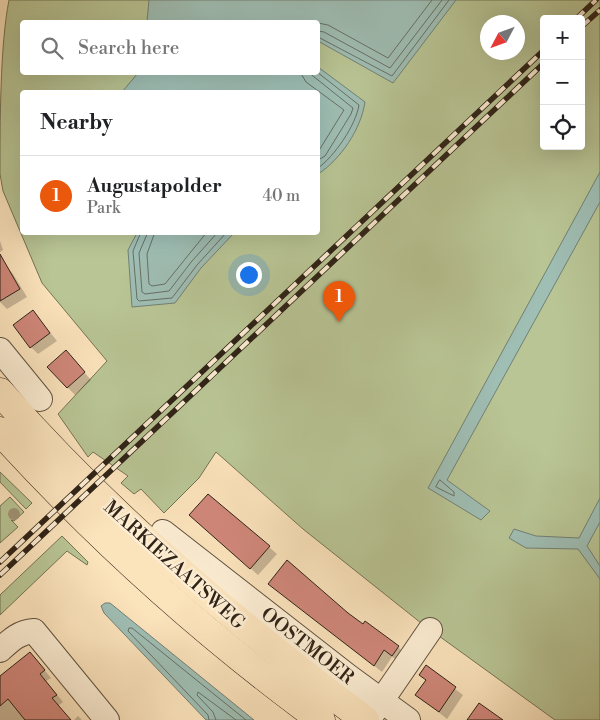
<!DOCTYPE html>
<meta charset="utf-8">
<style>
body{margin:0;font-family:"Libre Bodoni",serif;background:#f6f6f6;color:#202124}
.controls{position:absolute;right:15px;top:15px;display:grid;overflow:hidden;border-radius:5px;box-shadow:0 5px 20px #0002}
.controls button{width:45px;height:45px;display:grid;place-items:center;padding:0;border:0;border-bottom:1px solid #e0e0e0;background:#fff;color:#202124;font:25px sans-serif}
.compass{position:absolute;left:480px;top:15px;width:45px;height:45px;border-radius:50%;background:#fff;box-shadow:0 5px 20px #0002;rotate:229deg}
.you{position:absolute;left:248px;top:274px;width:18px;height:18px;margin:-12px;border:4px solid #fff;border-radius:50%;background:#1a73e8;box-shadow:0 0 0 8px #1a73e833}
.badge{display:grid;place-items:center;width:32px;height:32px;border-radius:50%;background:#ea580c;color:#fff;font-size:16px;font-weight:700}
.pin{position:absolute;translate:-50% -41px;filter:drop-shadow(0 1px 2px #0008)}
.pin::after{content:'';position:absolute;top:26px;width:18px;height:15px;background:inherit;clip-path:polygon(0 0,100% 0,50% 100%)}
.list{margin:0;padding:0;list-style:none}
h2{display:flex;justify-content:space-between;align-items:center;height:65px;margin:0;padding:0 20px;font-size:21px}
h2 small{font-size:16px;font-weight:400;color:#757577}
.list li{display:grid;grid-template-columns:32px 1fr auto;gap:15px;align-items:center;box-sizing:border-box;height:80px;padding:0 20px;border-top:1px solid #e0e0e0}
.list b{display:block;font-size:19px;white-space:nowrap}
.list p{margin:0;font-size:16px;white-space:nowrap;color:#757577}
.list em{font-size:16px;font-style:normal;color:#757577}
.icon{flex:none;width:28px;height:28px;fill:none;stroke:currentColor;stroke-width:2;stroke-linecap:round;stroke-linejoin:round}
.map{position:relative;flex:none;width:600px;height:720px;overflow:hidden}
.search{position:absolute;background:#fff;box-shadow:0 5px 20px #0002;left:20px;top:20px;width:300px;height:55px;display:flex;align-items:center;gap:12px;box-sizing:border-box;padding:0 18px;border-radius:5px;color:#757577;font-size:19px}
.panel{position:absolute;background:#fff;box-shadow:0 5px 20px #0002;left:20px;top:90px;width:300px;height:145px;border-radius:5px}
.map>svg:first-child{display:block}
.green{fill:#b9c595;stroke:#747456;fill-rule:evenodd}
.water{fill:#9fbeb4;stroke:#728075}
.shadow{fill:#0003}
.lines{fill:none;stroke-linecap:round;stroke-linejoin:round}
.shore{stroke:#677066;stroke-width:1}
.building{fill:#d0877a;stroke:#2f2317}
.minor-casing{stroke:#625340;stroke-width:26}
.major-casing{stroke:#2f2317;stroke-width:29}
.minor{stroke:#fcedd3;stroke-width:24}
.major{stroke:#fbe3bc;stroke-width:28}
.rail-casing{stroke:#2f2317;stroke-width:5.5}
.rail{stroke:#fcedd3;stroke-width:4;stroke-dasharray:11;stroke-linecap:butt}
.tree{fill:#a19476}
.labels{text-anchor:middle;stroke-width:5;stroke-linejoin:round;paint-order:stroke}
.street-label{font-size:19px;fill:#2f2317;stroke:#fcedd3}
</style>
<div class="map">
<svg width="600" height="720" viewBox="0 0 600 720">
<rect width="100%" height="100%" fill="#fbe3bc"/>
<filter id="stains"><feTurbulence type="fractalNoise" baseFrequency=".004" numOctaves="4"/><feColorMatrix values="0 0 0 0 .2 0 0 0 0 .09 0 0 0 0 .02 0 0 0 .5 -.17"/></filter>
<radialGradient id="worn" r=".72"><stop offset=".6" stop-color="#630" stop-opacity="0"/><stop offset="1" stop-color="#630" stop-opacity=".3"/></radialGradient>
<g class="green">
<path d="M9,0H600V720H555L421,623L303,529L216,452L199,478L164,513L141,489L134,494L121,483L128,476L93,452L88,457L58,414L107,361L42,283L3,191L0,174C0,124 0,45 9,0ZM544,19H581V146H544ZM22,22H318V72H22ZM488,22H518V52H488ZM22,92H318V232H22Z"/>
<polygon points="0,472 32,503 26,509 0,482"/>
<polygon points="10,497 24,512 14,521 11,520 18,527 0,543 0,506"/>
<polygon points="62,536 88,562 87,565 67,551 0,615 0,595"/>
</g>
<g class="water">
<polygon points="149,0 456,0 393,83 318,41 318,22 147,22"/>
<path d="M318,67L365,102C361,129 341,159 318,174V92H122L138,73L318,72Z"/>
<polygon points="600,172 600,202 447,480 490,511 481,520 428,488"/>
<polygon points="137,233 137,232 234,233 201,268 175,303 132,307 128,250"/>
<polygon points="600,498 600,522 587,546 600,566 600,579 578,549 526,548 509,538 514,529 536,536 579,538"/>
<polygon points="105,603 110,603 254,720 206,720 104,613 101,606"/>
</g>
<g class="shadow">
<polygon points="0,241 3,250 0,252"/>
<polygon points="6,266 13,274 27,297 7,309 0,302 0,269"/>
<polygon points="33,311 57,341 38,354 31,347"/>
<polygon points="73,359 91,380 75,395 68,388"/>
<polygon points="198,522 269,547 277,554 258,575"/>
<polygon points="269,584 347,614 398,647 405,654 400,662 392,657 382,672"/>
<polygon points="37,661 51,678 46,681 63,702 58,706 70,720 0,720 0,678"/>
<polygon points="426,667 463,695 447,719 417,695 427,681 420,675"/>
<polygon points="78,716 82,720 74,720"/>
</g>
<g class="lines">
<g class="shore">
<polyline points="318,23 328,25 388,58 432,0"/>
<polyline points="318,31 324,32 390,68 442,0"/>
<polyline points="318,37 392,76 449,0"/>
<polyline points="300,72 306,82 344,110 318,152"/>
<polyline points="308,72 353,108 351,114 325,156 318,160"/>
<path d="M317,72L359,105C356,125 334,157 318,168"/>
<polyline points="141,232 133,251 137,299 139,301 172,298 197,265 227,232"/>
<polyline points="148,232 139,253 142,292 145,294 169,291 192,261 218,232"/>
<polyline points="155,232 147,254 149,284 152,286 165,284 207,232"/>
<polygon points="440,480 454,492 454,496 436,487"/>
<polyline points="209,720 208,715 128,631 129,628 132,628 246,720"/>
<polyline points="216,720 213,712 197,695 198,692 236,720"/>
</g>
</g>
<g class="building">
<polygon points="0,254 20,289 0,301"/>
<polygon points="33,310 50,333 30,348 13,325"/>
<polygon points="66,350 85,372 67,388 47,367"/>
<polygon points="208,494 270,546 250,569 189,515"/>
<polygon points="287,560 348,613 363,624 365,621 399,646 392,656 384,650 374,666 268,584"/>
<polygon points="30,652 45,670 40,674 57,695 52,698 71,720 25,720 8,699 0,706 0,676"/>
<polygon points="426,665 456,687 439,712 415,695 426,680 419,675"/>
<polygon points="479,703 503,720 467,720"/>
</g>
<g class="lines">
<g class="minor-casing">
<g id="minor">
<polyline points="0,350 40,399"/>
<polyline points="163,532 349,677 408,720"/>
<path d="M0,650C11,640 19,632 34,631L107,720"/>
<polyline points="373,713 430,630"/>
</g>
</g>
<g class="major-casing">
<g id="major">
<path d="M0,392C109,516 233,621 365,720"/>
<path d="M0,431C97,538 205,635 321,720"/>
</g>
</g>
<use href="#minor" class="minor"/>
<use href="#major" class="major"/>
<g class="rail-casing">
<g id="rail">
<polyline points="576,19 596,0"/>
<polyline points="581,27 600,10"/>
<polyline points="0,562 544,50"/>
<polyline points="0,575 544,63"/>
</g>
</g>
<use href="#rail" class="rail"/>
</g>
<circle class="tree" cx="14" cy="514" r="6"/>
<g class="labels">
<g class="street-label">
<text transform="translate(175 564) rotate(42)" y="7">MARKIEZAATSWEG</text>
<text transform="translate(308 645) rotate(38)" y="7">OOSTMOER</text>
</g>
</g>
<rect width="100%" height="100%" filter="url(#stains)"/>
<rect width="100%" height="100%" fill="url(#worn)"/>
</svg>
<div class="controls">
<button>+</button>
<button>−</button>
<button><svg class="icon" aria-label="locate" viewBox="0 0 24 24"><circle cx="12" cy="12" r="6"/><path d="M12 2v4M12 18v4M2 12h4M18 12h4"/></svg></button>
</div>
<svg class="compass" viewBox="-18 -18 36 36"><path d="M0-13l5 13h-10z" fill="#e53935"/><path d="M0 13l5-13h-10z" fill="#757577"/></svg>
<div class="you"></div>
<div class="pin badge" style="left:339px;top:322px">1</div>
<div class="search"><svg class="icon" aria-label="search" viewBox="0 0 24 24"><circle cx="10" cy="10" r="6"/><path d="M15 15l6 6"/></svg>Search here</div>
<section class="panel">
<h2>Nearby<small></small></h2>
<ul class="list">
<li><span class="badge">1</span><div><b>Augustapolder</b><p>Park</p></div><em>40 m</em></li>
</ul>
</section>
</div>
